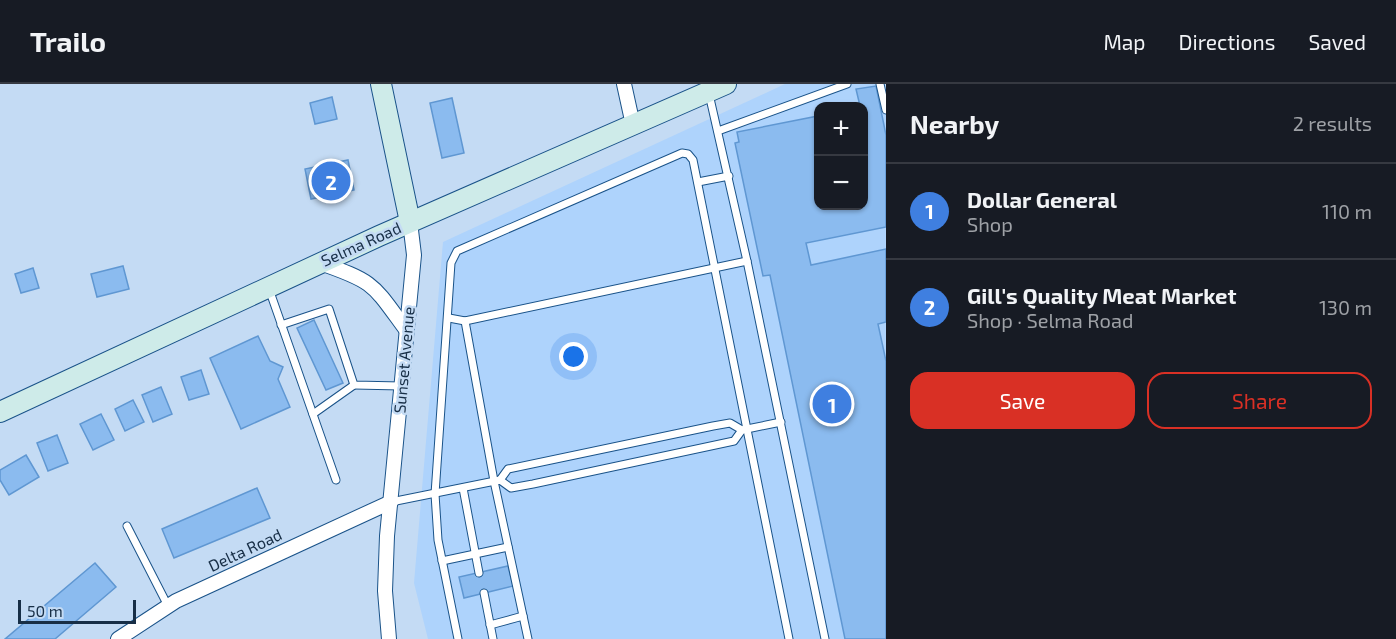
<!DOCTYPE html>
<meta charset="utf-8">
<style>
body{margin:0;font-family:"Exo 2",sans-serif;background:#20242c;color:#f1f3f6}
.controls{position:absolute;right:18px;top:18px;display:grid;overflow:hidden;border-radius:12px;box-shadow:0 2px 4px #0004}
.controls button{width:54px;height:54px;display:grid;place-items:center;padding:0;border:0;border-bottom:2px solid #363941;background:#171b24;color:#f1f3f6;font:30px sans-serif}
.scale{position:absolute;left:18px;bottom:15px;width:118px;box-sizing:border-box;padding-left:6px;border:3px solid #172e46;border-top:0;font-size:16px;line-height:21px;white-space:nowrap;color:#172e46;-webkit-text-stroke:4px #c4dbf4;paint-order:stroke}
.you{position:absolute;left:574px;top:273px;width:21px;height:21px;margin:-15px;border:4px solid #fff;border-radius:50%;background:#1a73e8;box-shadow:0 0 0 9px #1a73e833}
.badge{display:grid;place-items:center;width:39px;height:39px;border-radius:50%;background:#d93025;color:#fff;font-size:20px;font-weight:700}
.pin{position:absolute;translate:-50% -50%;border:3px solid #fff;box-shadow:0 2px 6px #0006}
.list{margin:0;padding:0;list-style:none}
h2{display:flex;justify-content:space-between;align-items:center;height:78px;margin:0;padding:0 24px;font-size:26px}
h2 small{font-size:20px;font-weight:400;color:#9ea1a6}
.list li{display:grid;grid-template-columns:39px 1fr auto;gap:18px;align-items:center;box-sizing:border-box;height:96px;padding:0 24px;border-top:2px solid #363941}
.list b{display:block;font-size:22px;white-space:nowrap}
.list p{margin:0;font-size:20px;white-space:nowrap;color:#9ea1a6}
.list em{font-size:20px;font-style:normal;color:#9ea1a6}
.actions{display:flex;gap:12px;padding:18px 24px}
.actions a{flex:1;padding:14px 0;border:2px solid #d93025;border-radius:18px;text-align:center;font-size:21px;color:#d93025}
.actions .main{background:#d93025;color:#fff}
.map{position:relative;flex:none;width:886px;height:555px;overflow:hidden}
header{display:flex;align-items:center;gap:36px;box-sizing:border-box;height:84px;padding:0 30px;background:#171b24;border-bottom:2px solid #363941}
header strong{font-size:28px}
nav{display:flex;gap:33px;margin-inline-start:auto;font-size:21px}
main{display:flex}
aside{flex:1;background:#171b24}
.map>svg:first-child{display:block}
.built{fill:#aed3fc;fill-rule:evenodd}
.building{fill:#8bbbef;stroke:#5f97d2;stroke-width:1.5}
.lines{fill:none;stroke-linecap:round;stroke-linejoin:round}
.lane-casing{stroke:#1a5389;stroke-width:9}
.street-casing{stroke:#1a5389;stroke-width:16}
.secondary-casing{stroke:#1a5389;stroke-width:22}
.lane{stroke:#fff;stroke-width:7}
.street{stroke:#fff;stroke-width:14}
.secondary{stroke:#ceebe9;stroke-width:20}
.labels{text-anchor:middle;stroke-width:5;stroke-linejoin:round;paint-order:stroke}
.street-label{font-size:16px;fill:#172e46;stroke:#c4dbf4}
</style>
<header>
<strong>Trailo</strong>
<nav><a>Map</a><a>Directions</a><a>Saved</a></nav>
</header>
<main>
<div class="map">
<svg width="886" height="555" viewBox="0 0 886 555">
<rect width="100%" height="100%" fill="#c4dbf4"/>
<path class="built" d="M785,0H885L886,7V555H428L414,499L443,158ZM818,22H864V122H818Z"/>
<g class="building">
<polygon points="876,2 886,51 886,143 806,159 811,181 886,165 886,238 878,240 886,277 886,555 845,555 770,191 763,192 735,59 739,58 737,48 818,32 818,122 864,122 864,22 860,22 856,5"/>
<polygon points="332,13 337,35 315,40 310,19"/>
<polygon points="452,14 464,69 442,74 430,19"/>
<polygon points="348,76 354,106 311,115 305,85"/>
<polygon points="123,182 129,205 97,213 91,190"/>
<polygon points="33,184 39,204 21,209 15,190"/>
<polygon points="314,236 343,299 326,306 297,244"/>
<polygon points="258,252 270,277 283,283 278,295 290,323 241,345 210,274"/>
<polygon points="201,286 209,310 189,316 181,293"/>
<polygon points="161,303 172,330 153,338 142,311"/>
<polygon points="133,316 144,338 125,347 115,325"/>
<polygon points="101,330 114,356 93,366 80,340"/>
<polygon points="57,351 68,379 48,387 37,359"/>
<polygon points="26,371 39,393 9,411 0,396 0,386"/>
<polygon points="257,404 270,434 174,474 162,445"/>
<polygon points="95,479 116,503 55,555 5,555"/>
<polygon points="508,482 513,502 464,514 459,493"/>
</g>
<g class="lines">
<g class="lane-casing">
<g id="lane">
<polyline points="880,0 886,26"/>
<polyline points="709,10 747,177 825,555"/>
<polyline points="718,47 847,0"/>
<polyline points="698,98 729,92"/>
<polyline points="269,205 336,396"/>
<polyline points="449,234 465,237 747,177"/>
<polyline points="465,237 494,397 528,555"/>
<polyline points="281,241 329,225 354,301 401,302"/>
<polyline points="313,330 354,301"/>
<polyline points="500,396 508,385 713,342 730,339 742,346"/>
<polyline points="463,404 479,489"/>
<polyline points="391,418 500,396 511,404 533,400 734,357 742,346 781,338"/>
<polyline points="127,442 168,522"/>
<polyline points="442,477 508,463"/>
<polyline points="484,509 493,555"/>
<polyline points="490,541 523,532"/>
<polyline points="458,555 438,456 435,410 451,179 457,167 682,69 688,70 693,76 789,555"/>
</g>
</g>
<g class="street-casing">
<g id="street">
<polyline points="624,0 633,41"/>
<path d="M320,179C376,198 373,201 407,247"/>
<polyline points="118,555 176,517 391,418"/>
<polyline points="389,555 385,507 387,452 414,171 410,138"/>
</g>
</g>
<g class="secondary-casing">
<g id="secondary">
<polyline points="381,0 410,138"/>
<polyline points="0,328 379,152 726,0"/>
</g>
</g>
<use href="#lane" class="lane"/>
<use href="#street" class="street"/>
<use href="#secondary" class="secondary"/>
</g>
<g class="labels">
<g class="street-label">
<text transform="translate(361 160) rotate(-24)" y="6">Selma Road</text>
<text transform="translate(404 276) rotate(-85)" y="6">Sunset Avenue</text>
<text transform="translate(245 466) rotate(-25)" y="6">Delta Road</text>
</g>
</g>
</svg>
<div class="controls">
<button>+</button>
<button>−</button>
</div>
<div class="scale">50 m</div>
<div class="you"></div>
<div class="pin badge" style="left:832px;top:320px;background:#3f7fe0">1</div>
<div class="pin badge" style="left:331px;top:97px;background:#3f7fe0">2</div>
</div>
<aside>
<h2>Nearby<small>2 results</small></h2>
<ul class="list">
<li><span class="badge" style="background:#3f7fe0">1</span><div><b>Dollar General</b><p>Shop</p></div><em>110 m</em></li>
<li><span class="badge" style="background:#3f7fe0">2</span><div><b>Gill's Quality Meat Market</b><p>Shop · Selma Road</p></div><em>130 m</em></li>
</ul>
<div class="actions"><a class="main">Save</a><a>Share</a></div>
</aside>
</main>
